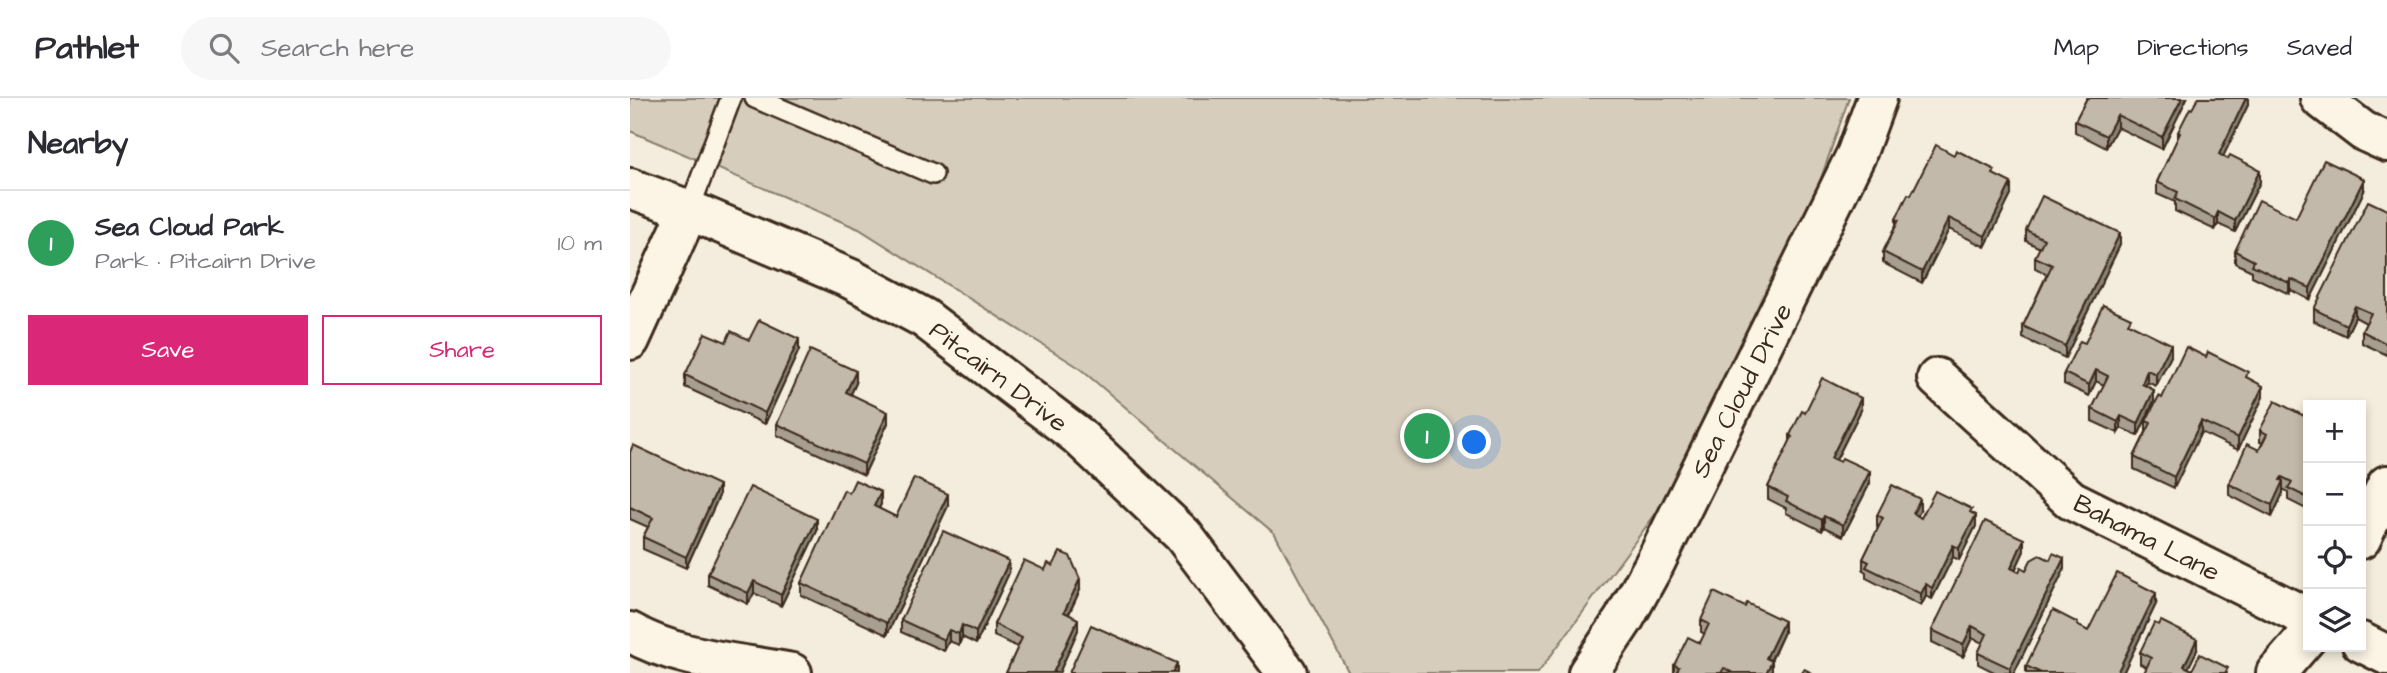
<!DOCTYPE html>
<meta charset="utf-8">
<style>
body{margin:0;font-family:"Architects Daughter",sans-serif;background:#f7f7f7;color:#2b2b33}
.controls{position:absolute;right:21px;bottom:21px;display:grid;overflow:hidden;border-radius:0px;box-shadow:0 4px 10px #0003}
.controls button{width:63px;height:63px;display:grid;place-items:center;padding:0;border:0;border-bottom:2px solid #e1e1e2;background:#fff;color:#2b2b33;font:35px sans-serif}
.you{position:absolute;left:845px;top:345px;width:24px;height:24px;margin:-18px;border:5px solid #fff;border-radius:50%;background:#1a73e8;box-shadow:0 0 0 10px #1a73e833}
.badge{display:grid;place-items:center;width:46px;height:46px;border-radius:50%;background:#db2777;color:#fff;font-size:23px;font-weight:700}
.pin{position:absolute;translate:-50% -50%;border:4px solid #fff;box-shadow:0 2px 7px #0006}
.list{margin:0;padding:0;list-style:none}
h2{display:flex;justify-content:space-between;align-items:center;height:91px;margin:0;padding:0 28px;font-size:30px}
h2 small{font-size:23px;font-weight:400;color:#7c7c81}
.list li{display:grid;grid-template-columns:46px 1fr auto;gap:21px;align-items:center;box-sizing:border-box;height:105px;padding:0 28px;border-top:2px solid #e1e1e2}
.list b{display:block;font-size:26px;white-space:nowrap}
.list p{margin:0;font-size:23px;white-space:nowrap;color:#7c7c81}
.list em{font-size:23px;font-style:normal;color:#7c7c81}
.actions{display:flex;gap:14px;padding:21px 28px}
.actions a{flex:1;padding:16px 0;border:2px solid #db2777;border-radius:0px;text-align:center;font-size:24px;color:#db2777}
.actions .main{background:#db2777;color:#fff}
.icon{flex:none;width:38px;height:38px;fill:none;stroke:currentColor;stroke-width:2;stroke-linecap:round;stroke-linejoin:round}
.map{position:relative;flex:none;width:1757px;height:575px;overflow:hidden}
header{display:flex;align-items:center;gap:42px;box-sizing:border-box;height:98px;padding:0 35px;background:#fff;border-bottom:2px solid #e1e1e2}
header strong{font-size:33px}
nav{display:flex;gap:38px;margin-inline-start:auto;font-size:24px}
.search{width:490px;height:63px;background:#f7f7f7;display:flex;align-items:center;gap:18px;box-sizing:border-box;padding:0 24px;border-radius:38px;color:#7c7c81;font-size:26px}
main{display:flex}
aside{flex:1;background:#fff}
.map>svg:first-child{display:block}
.green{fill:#d6cdbd;stroke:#887c6e;stroke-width:2}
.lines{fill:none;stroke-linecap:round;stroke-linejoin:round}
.service-casing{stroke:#3b2a1e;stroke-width:24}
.minor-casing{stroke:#3b2a1e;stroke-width:44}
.service{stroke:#fcf5e5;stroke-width:19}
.minor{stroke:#fcf5e5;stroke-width:38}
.wall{fill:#a89f92;stroke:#3b2a1e;stroke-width:2}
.shaded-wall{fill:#888277;stroke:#3b2a1e;stroke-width:2}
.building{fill:#c3b9aa;stroke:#3b2a1e;stroke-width:2}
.labels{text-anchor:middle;stroke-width:7;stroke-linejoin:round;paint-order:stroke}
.street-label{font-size:26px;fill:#3b2a1e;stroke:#fcf5e5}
</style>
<header>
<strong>Pathlet</strong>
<div class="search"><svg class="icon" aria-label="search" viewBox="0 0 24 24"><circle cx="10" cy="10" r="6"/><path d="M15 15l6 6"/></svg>Search here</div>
<nav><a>Map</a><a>Directions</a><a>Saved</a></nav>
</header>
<main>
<aside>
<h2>Nearby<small></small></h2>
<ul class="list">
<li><span class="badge" style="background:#2e9e5b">1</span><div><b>Sea Cloud Park</b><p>Park · Pitcairn Drive</p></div><em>10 m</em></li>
</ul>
<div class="actions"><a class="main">Save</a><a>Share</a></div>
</aside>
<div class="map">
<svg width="1757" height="575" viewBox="0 0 1757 575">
<rect width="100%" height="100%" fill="#f4eddd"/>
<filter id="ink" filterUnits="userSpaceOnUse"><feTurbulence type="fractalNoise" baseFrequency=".0143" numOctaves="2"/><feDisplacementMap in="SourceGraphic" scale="14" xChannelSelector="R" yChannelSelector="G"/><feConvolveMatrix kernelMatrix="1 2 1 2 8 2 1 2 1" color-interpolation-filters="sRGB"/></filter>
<g filter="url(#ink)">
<polygon class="green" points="0,0 1219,0 1189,86 1032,407 908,575 719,575 645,436 448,269 229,131 0,33"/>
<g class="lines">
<g class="service-casing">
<g id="service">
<polyline points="125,0 303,76"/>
<polyline points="59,112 101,0"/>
</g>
</g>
<g class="minor-casing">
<g id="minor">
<polyline points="1690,0 1733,33 1757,44"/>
<polyline points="0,90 59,112 221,181 294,220 447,337 553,437 657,575"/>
<polyline points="0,242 59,112"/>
<polyline points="1307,280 1441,402 1678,520"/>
<polyline points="1731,441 1757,387"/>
<path d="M0,534C45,561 110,565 162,575"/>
<polyline points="1731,544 1757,557"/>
<polyline points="958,575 994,521 1025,465 1226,57 1247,0"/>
<polyline points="1646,575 1678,538"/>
</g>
</g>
<use href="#service" class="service"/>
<use href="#minor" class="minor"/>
</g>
<g class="wall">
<polygon points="1457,0 1557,0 1532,51 1487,29 1476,50 1445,34 1445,23"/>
<polygon points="1618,0 1618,7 1593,58 1630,84 1605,134 1588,126 1585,132 1545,113 1545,104 1527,96 1527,84 1548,40 1548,34 1562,11"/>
<polygon points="1365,78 1381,97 1355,149 1319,131 1292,185 1253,165 1253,154 1266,127 1266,121 1281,97"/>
<polygon points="1734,93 1680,202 1661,192 1659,196 1622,178 1622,173 1605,165 1605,153 1666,120"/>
<polygon points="1757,112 1757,257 1732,245 1732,233 1736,225 1725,219 1716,238 1684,223 1684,211"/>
<polygon points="1396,132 1490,147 1435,260 1393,240 1393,228 1417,176 1405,170 1405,159 1410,150 1396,143"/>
<polygon points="1501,226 1541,258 1526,288 1517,284 1516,288 1524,303 1508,338 1491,330 1488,335 1462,323 1462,311 1474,287 1466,283 1459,298 1434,286 1434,275 1455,245"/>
<polygon points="119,242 169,252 135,326 55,289 55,277 96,244"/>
<polygon points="1618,280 1633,299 1608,352 1571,334 1544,390 1504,371 1504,359 1516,334 1516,323 1532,300"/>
<polygon points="226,285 221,296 258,325 234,377 147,337 147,326"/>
<polygon points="1231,312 1206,362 1240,385 1213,438 1194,429 1192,433 1156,415 1156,410 1138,401 1138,389 1160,344 1160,337 1175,315"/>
<polygon points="1678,315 1678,412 1658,402 1658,394 1653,391 1653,395 1642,419 1599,397 1599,386 1629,352 1633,345 1630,344 1630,332"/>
<polygon points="0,354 89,398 56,470 13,451 13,439 18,429 0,421"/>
<polygon points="219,395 251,406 249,411 266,419 318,408 257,537 171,497 171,485"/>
<polygon points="1290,413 1287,418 1291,420 1342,415 1346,428 1329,462 1323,459 1302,501 1296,498 1291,508 1236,480 1236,474 1233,472 1233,461 1248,430 1247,429 1247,417"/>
<polygon points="187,433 151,508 124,495 118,506 78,487 78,476"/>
<polygon points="1394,453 1385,472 1389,474 1396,472 1434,472 1384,575 1366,575 1348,566 1348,555 1353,545 1342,540 1333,559 1302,544 1302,532"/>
<polygon points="415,472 450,492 439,516 448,532 429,575 376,575 388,549 364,538 364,526"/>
<polygon points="379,475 346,546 332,539 329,547 319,543 314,553 271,534 271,522"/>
<polygon points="1526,506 1493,575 1396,575 1396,568 1448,528 1458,533"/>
<polygon points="1071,522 1154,534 1141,563 1142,575 1044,575 1044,567 1070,545 1075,536 1071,534"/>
<polygon points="1567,552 1558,570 1562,572 1598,575 1516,569 1510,566 1510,554"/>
</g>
<g class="shaded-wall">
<polygon points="1552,0 1557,0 1532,51 1532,39"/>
<polygon points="1616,0 1618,0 1618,7 1589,67 1589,56"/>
<polygon points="1487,17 1487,29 1476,50 1476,38"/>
<polygon points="1630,72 1630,84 1605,134 1605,123"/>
<polygon points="1734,81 1734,93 1680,202 1680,190"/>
<polygon points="1381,85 1381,97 1355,149 1355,138"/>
<polygon points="1588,114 1588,126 1585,132 1585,121"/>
<polygon points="1319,120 1319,131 1292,185 1292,174"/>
<polygon points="1490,135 1490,147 1435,260 1435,248"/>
<polygon points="1661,181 1661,192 1659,196 1659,185"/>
<polygon points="1725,208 1725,219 1716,238 1716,227"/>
<polygon points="169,241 169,252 135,326 135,315"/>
<polygon points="1541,246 1541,258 1526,288 1526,276"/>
<polygon points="1466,272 1466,283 1459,298 1459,287"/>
<polygon points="1517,272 1517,284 1512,297 1512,286"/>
<polygon points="226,273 226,285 216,306 216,294"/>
<polygon points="1633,288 1633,299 1608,352 1608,340"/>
<polygon points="1524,292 1524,303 1508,338 1508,326"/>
<polygon points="1231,300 1231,312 1201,372 1201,360"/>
<polygon points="258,314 258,325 234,377 234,366"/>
<polygon points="1491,318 1491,330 1488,335 1488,324"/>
<polygon points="1571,323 1571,334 1544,390 1544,379"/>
<polygon points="1240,373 1240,385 1213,438 1213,427"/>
<polygon points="1652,379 1652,387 1653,383 1653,395 1642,419 1642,407"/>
<polygon points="89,387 89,398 56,470 56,459"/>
<polygon points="251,394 251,406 244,420 244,408"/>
<polygon points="318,396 318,408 257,537 257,525"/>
<polygon points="1290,401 1290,413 1283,427 1283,415"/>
<polygon points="1346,417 1346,428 1329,462 1329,450"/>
<polygon points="1194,418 1194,429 1192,433 1192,422"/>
<polygon points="187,421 187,433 151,508 151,497"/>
<polygon points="1394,441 1394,453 1381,481 1381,470"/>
<polygon points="1323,447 1323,459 1302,501 1302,490"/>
<polygon points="1434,460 1434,472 1384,575 1380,575 1380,570"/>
<polygon points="379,463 379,475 346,546 346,534"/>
<polygon points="450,481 450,492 434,525 434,514"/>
<polygon points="124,483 124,495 118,506 118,495"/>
<polygon points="1296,486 1296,498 1291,508 1291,496"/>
<polygon points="1526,495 1526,506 1493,575 1487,575"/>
<polygon points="448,521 448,532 429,575 423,575"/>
<polygon points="1154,523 1154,534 1136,572 1136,560"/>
<polygon points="332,527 332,539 329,547 329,536"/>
<polygon points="1342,528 1342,540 1333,559 1333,547"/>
<polygon points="319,532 319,543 314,553 314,542"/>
<polygon points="1567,541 1567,552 1556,575 1554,568"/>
<polygon points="1142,563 1142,575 1136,575"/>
<polygon points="547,565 547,575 542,575"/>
</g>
<g class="building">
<polygon points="1457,0 1552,0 1532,39 1487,17 1476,38 1445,23"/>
<polygon points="1568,0 1616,0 1589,56 1598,61 1600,57 1630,72 1605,123 1588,114 1585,121 1545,101 1548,94 1527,84 1550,35 1548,34 1560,10 1562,11"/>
<polygon points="1306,47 1324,57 1326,52 1365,72 1363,76 1381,85 1355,138 1319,120 1292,174 1253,154 1269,122 1266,121 1278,96 1281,97"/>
<polygon points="1694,62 1734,81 1680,190 1661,181 1659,185 1622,167 1624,163 1605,153 1629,102 1666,120"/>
<polygon points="1412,98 1490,135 1435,248 1393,228 1422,167 1405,159 1414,141 1396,132"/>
<polygon points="1738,103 1757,112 1757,246 1732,233 1741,215 1725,208 1716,227 1684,211"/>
<polygon points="1473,207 1501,220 1498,225 1541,246 1526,276 1517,272 1512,286 1524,292 1508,326 1491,318 1488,324 1462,311 1478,278 1466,272 1459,287 1434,275 1450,243 1455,245"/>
<polygon points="129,222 169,241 135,315 55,277 75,235 96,244 101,233 119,242"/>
<polygon points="1556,249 1576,259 1578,254 1618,274 1616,279 1633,288 1608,340 1571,323 1544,379 1504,359 1521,325 1516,323 1529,298 1532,300"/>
<polygon points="180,252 226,273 216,294 258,314 234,366 147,326"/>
<polygon points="1192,280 1231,300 1201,360 1210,364 1212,360 1240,373 1213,427 1194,418 1192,422 1156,403 1158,399 1138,389 1162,339 1160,337 1172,313 1175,315"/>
<polygon points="1645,303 1674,318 1676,314 1678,315 1678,400 1658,390 1662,384 1652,379 1650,382 1653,383 1642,407 1599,386 1617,346 1629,352 1637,336 1630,332"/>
<polygon points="3,347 89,387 56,459 13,439 23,420 0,409 0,354"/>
<polygon points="284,380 318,396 257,525 171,485 214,392 219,395 225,382 251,394 244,408 266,419"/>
<polygon points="1262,387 1290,401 1283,415 1291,420 1305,393 1342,411 1340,414 1346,417 1329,450 1323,447 1302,490 1296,486 1291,496 1236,469 1239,464 1233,461 1253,420 1247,417"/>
<polygon points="120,389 187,421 151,497 124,483 118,495 78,476"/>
<polygon points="1355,423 1394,441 1381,470 1389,474 1391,469 1396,472 1401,462 1410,457 1420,462 1423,455 1434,460 1380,570 1348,555 1357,536 1342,528 1333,547 1302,532"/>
<polygon points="313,433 379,463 346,534 332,527 329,536 319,532 314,542 271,522"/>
<polygon points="430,454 440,458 450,481 434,514 448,521 423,575 376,575 392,540 364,526 394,462 415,472 418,465 423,468"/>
<polygon points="1487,475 1526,495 1487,575 1411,575 1396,568 1423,512 1448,525 1447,527 1458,533"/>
<polygon points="1084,494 1115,509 1117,505 1154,523 1136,560 1142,563 1136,575 1103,575 1094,570 1091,575 1046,575 1049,569 1044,567 1058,539 1070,545 1079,526 1071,522"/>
<polygon points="1531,523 1567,541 1554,568 1562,572 1570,556 1598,570 1595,575 1514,575 1521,560 1510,554 1524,525 1529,527"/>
<polygon points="461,527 547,565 542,575 439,575"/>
<polygon points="1174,571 1182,575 1172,575"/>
</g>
</g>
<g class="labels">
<g class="street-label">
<text transform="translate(369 278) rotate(37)" y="9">Pitcairn Drive</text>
<text transform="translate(1111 292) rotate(-63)" y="9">Sea Cloud Drive</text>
<text transform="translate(1517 439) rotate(27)" y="9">Bahama Lane</text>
</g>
</g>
</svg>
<div class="controls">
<button>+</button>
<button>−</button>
<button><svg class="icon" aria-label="locate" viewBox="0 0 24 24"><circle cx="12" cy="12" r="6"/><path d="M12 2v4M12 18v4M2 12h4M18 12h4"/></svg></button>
<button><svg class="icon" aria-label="layers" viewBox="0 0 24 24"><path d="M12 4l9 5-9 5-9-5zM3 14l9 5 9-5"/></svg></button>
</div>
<div class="you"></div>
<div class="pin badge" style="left:797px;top:338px;background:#2e9e5b">1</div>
</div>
</main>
